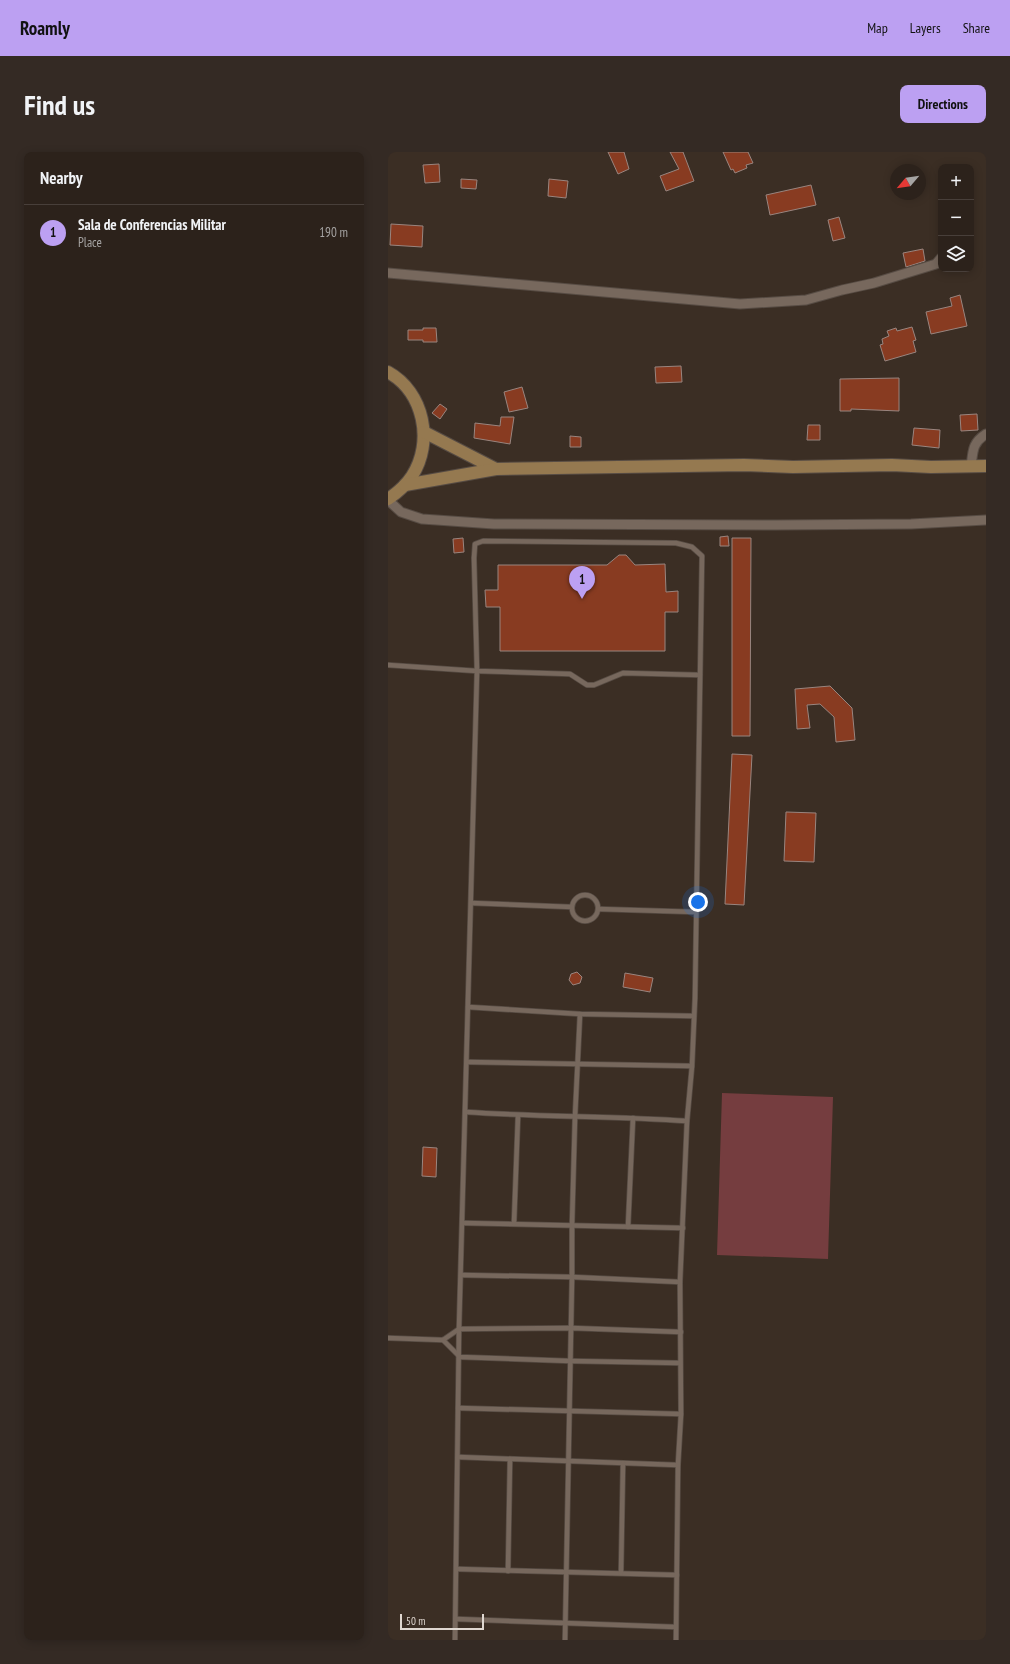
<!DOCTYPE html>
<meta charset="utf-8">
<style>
body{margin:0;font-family:"PT Sans Narrow",sans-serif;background:#342a24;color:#f1f3f6}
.controls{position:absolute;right:12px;top:12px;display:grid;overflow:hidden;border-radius:8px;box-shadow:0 2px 10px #0003}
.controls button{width:36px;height:36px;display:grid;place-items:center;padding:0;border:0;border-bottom:1px solid #483f3a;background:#2c221b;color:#f1f3f6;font:20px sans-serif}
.compass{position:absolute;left:502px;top:12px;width:36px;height:36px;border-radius:50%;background:#2c221b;box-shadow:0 2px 10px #0003;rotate:241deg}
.scale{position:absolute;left:12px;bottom:10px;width:84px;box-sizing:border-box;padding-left:4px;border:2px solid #dfd7d0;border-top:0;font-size:11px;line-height:14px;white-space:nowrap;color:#dfd7d0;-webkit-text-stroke:3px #3b2e24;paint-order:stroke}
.you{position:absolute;left:310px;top:750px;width:14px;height:14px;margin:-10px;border:3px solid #fff;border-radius:50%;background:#1a73e8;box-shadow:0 0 0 6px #1a73e833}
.badge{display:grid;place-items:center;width:26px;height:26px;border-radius:50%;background:#bca0f2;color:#111;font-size:13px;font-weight:700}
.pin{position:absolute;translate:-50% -33px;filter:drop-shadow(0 1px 2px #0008)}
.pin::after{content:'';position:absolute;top:21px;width:14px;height:12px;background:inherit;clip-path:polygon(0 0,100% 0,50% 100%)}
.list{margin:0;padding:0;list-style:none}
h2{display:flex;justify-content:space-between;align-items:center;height:52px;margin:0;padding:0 16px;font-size:17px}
h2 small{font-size:13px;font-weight:400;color:#a6a4a3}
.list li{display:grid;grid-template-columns:26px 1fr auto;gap:12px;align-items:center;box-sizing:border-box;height:56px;padding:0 16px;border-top:1px solid #483f3a}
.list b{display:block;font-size:15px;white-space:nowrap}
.list p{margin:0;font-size:13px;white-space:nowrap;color:#a6a4a3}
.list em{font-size:13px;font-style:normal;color:#a6a4a3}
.icon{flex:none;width:22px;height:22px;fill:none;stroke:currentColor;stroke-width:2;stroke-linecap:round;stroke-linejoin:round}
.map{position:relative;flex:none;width:598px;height:1488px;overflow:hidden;border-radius:8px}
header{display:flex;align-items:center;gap:24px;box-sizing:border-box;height:56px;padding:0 20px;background:#bca0f2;color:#111}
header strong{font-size:19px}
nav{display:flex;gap:22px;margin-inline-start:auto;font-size:14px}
.intro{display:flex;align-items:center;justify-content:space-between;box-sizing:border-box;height:96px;padding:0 24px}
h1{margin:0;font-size:28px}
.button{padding:10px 18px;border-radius:8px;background:#bca0f2;color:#111;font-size:14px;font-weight:700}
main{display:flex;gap:24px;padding:0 24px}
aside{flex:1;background:#2c221b;border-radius:8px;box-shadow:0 2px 10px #0003}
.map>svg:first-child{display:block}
.green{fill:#753d3f}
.building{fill:#883b21;stroke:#99857f}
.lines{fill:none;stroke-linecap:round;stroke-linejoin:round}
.service-casing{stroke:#574c44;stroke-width:6}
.minor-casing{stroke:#574c44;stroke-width:11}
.primary-casing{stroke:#574c44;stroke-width:14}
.service{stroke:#77685d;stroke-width:4.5}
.minor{stroke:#77685d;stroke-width:9}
.primary{stroke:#957950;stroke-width:12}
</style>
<header>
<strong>Roamly</strong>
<nav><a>Map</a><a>Layers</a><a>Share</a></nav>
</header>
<div class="intro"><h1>Find us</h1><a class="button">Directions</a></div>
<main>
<aside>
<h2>Nearby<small></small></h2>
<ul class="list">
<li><span class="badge">1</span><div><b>Sala de Conferencias Militar</b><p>Place</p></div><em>190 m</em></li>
</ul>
</aside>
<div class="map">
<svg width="598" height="1488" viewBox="0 0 598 1488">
<rect width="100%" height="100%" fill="#3b2e24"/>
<polygon class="green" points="334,941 445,945 440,1107 329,1103"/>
<g class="building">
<polygon points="220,0 236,0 241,17 230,22"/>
<polygon points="282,0 295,0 306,29 278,39 272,24 291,17"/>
<polygon points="335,0 360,0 365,11 358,13 359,16 347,21 345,17 343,18"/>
<polygon points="51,12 52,30 37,31 35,13"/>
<polygon points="73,27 89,28 88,37 73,36"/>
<polygon points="161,27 180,29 178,46 160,44"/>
<polygon points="423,33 428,53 382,63 378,43"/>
<polygon points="451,65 457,86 445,89 440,68"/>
<polygon points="3,72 35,74 34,95 2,93"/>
<polygon points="535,97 537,109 518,115 515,101"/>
<polygon points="572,143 579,174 543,182 538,160 564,154 562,146"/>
<polygon points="524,175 528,188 525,189 528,200 497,209 492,193 495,192 494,187 501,184 499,179 508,176 509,179"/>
<polygon points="35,176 48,176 49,190 35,190 35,188 20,188 20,178 35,178"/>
<polygon points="293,214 294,230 268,231 267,215"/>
<polygon points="511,226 511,259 463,257 463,259 452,259 452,227"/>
<polygon points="134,235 140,256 121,260 116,240"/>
<polygon points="52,252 59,257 52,267 44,261"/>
<polygon points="589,262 590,278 573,279 572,263"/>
<polygon points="113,265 126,265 122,292 86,286 87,271 112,274"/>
<polygon points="420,273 432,273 432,288 419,288"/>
<polygon points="526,276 552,278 551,296 524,293"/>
<polygon points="182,284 193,285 193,295 182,295"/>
<polygon points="340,384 341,394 332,394 332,385"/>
<polygon points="75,386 76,400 66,401 65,387"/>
<polygon points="344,386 363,386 362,584 344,584"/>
<polygon points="231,403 238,403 247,413 277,412 278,440 290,439 290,460 277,460 277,499 112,499 112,455 98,455 97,438 110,438 110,413 219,413"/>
<polygon points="442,534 464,556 467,588 448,590 446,565 432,552 419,553 422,576 409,577 407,537"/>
<polygon points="344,602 364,603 356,753 337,752"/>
<polygon points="398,660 428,661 426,710 396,709"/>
<polygon points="189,820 194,825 192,831 185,833 181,828 183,822"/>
<polygon points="237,821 265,826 262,840 235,835"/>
<polygon points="35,995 49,996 48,1025 34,1024"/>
</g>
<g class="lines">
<g class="service-casing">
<g id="service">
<polyline points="0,513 89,519 182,522 199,533 206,533 235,521 312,523"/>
<circle cx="197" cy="756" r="13"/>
<polyline points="83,751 184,755"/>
<polyline points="210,757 308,760"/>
<polyline points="80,855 192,862 306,864"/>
<polyline points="79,910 304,914"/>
<path d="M78,960C152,965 225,964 299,969"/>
<polyline points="75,1071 295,1076"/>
<polyline points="126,1071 130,964"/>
<polyline points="240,1075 245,966"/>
<polyline points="73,1123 184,1125 292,1130"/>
<polyline points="0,1186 55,1188 71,1177 183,1176 293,1180"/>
<polyline points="55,1188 72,1205 182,1209 292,1211"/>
<polyline points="70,1256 293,1262"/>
<polyline points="70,1305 290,1313"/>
<polyline points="69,1417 289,1423"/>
<polyline points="120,1419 122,1307"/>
<polyline points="233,1421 235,1311"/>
<polyline points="68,1467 288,1475"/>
<polyline points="67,1488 71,1177 89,519 86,406 87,392 95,389 288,391 304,395 314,404 307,846 304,914 299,969 292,1130 293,1262 290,1313 288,1488"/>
<polyline points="177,1488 184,1125 184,1073 187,965 192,862"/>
</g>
</g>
<g class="minor-casing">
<g id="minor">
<polyline points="0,121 352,152 418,148 454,138 486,131 548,112 553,106"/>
<path d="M583,315C585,299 584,291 598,282"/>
<polyline points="0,348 13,360 34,367 106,372 388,373 523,372 598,368"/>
</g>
</g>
<g class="primary-casing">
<g id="primary">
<path d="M0,220C36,240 46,290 24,324C18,333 9,341 0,347"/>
<polyline points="36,280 108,317"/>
<polyline points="17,333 108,317 356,313 405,315 504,313 543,315 598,314"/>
</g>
</g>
<use href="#service" class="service"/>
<use href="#minor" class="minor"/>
<use href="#primary" class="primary"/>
</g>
</svg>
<div class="controls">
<button>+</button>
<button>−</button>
<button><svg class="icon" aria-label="layers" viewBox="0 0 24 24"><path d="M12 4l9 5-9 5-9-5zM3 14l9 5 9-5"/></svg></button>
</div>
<svg class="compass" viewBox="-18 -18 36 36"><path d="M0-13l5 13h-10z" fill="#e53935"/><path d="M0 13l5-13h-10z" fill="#a6a4a3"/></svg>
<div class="scale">50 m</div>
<div class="you"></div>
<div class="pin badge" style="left:194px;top:447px">1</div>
</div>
</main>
